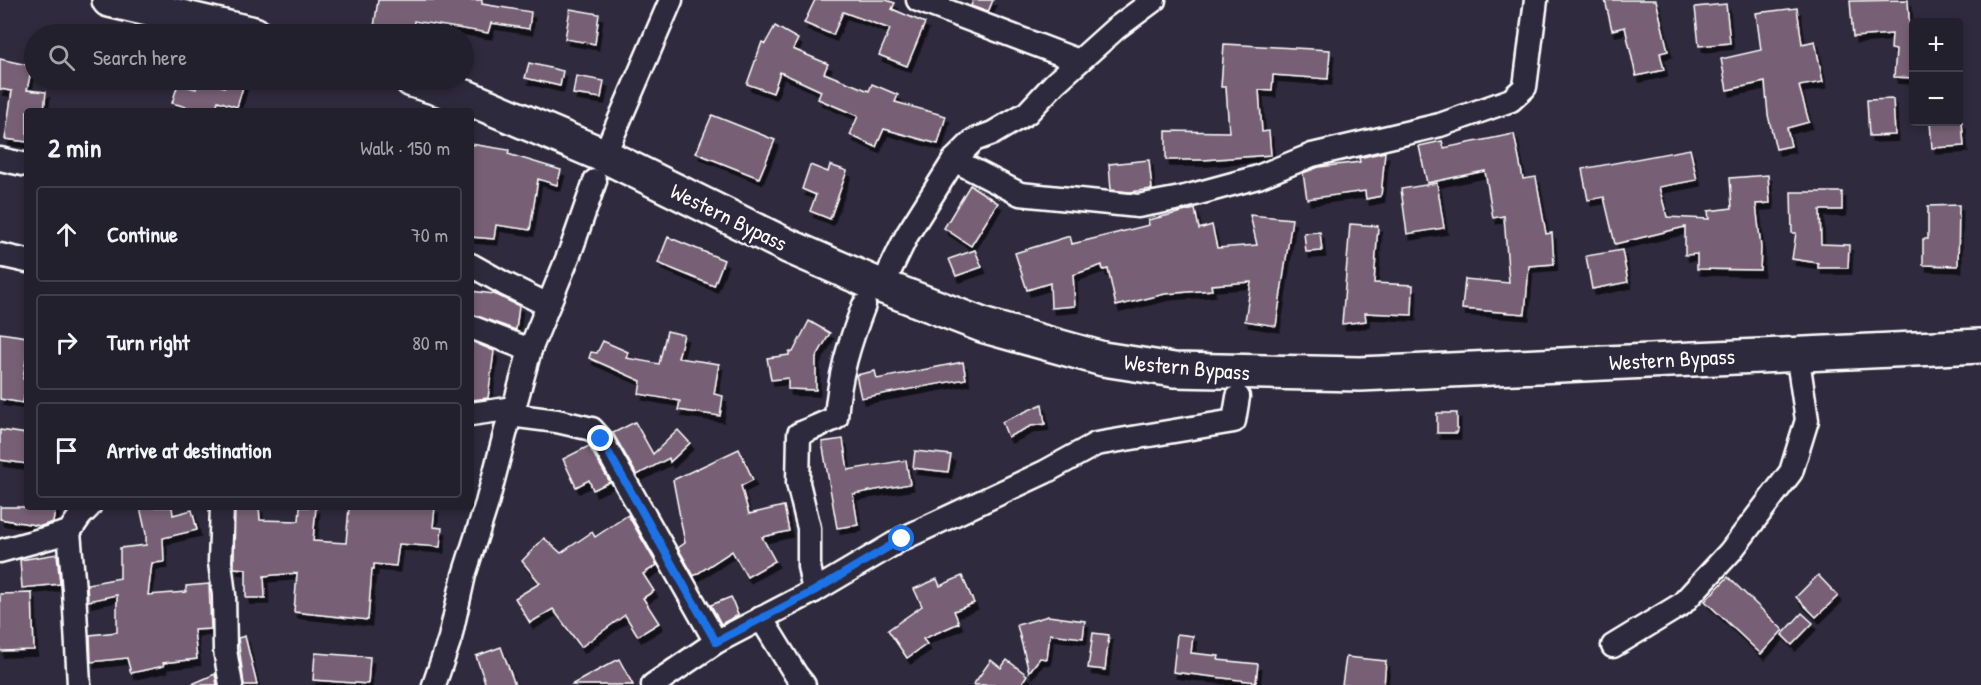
<!DOCTYPE html>
<meta charset="utf-8">
<style>
body{margin:0;font-family:"Patrick Hand",sans-serif;background:#2f2d3a;color:#f1f3f6}
.controls{position:absolute;right:18px;top:18px;display:grid;overflow:hidden;border-radius:6px;box-shadow:0 3px 9px #0003}
.controls button{width:54px;height:54px;display:grid;place-items:center;padding:0;border:0;border-bottom:2px solid #403e4a;background:#23202e;color:#f1f3f6;font:30px sans-serif}
.stop{position:absolute;width:18px;height:18px;margin:-14px;border:4px solid #1a73e8;border-radius:50%;background:#fff}
.stop.end{background:#1a73e8;border-color:#fff;box-shadow:0 2px 6px #0008}
.list{margin:0;padding:0;list-style:none}
h2{display:flex;justify-content:space-between;align-items:center;height:78px;margin:0;padding:0 24px;font-size:26px}
h2 small{font-size:20px;font-weight:400;color:#a3a3aa}
.list li{display:grid;grid-template-columns:39px 1fr auto;gap:18px;align-items:center;box-sizing:border-box;height:96px;margin:0 12px 12px;padding:0 12px;border:2px solid #403e4a;border-radius:6px}
.list b{display:block;font-size:22px;white-space:nowrap}
.list em{font-size:20px;font-style:normal;color:#a3a3aa}
.icon{flex:none;width:33px;height:33px;fill:none;stroke:currentColor;stroke-width:2;stroke-linecap:round;stroke-linejoin:round}
.map{position:relative;flex:none;width:1981px;height:685px;overflow:hidden}
.search{position:absolute;background:#23202e;box-shadow:0 3px 9px #0003;left:24px;top:24px;width:450px;height:66px;display:flex;align-items:center;gap:15px;box-sizing:border-box;padding:0 21px;border-radius:33px;color:#a3a3aa;font-size:22px}
.panel{position:absolute;background:#23202e;box-shadow:0 3px 9px #0003;left:24px;top:108px;width:450px;height:402px;border-radius:6px}
.map>svg:first-child{display:block}
.building{fill:#776074;stroke:#fff;stroke-width:1.5;filter:url(#shadow)}
.lines{fill:none;stroke-linecap:round;stroke-linejoin:round}
.street-casing{stroke:#fff;stroke-width:27}
.primary-casing{stroke:#fff;stroke-width:38}
.street{stroke:#2f2a3d;stroke-width:22}
.primary{stroke:#2f2a3d;stroke-width:33}
.route{stroke:#1a73e8;stroke-width:8}
.labels{text-anchor:middle;stroke-width:4.5;stroke-linejoin:round;paint-order:stroke}
.street-label{font-size:22px;fill:#fff;stroke:#2f2a3d}
</style>
<div class="map">
<svg width="1981" height="685" viewBox="0 0 1981 685">
<defs>
<filter id="shadow"><feDropShadow dx="3.5" dy="6" stdDeviation="0" flood-color="#0009"/></filter>
</defs>
<rect width="100%" height="100%" fill="#2f2a3d"/>
<filter id="ink" filterUnits="userSpaceOnUse"><feTurbulence type="fractalNoise" baseFrequency=".0167" numOctaves="2"/><feDisplacementMap in="SourceGraphic" scale="12" xChannelSelector="R" yChannelSelector="G"/><feConvolveMatrix kernelMatrix="1 2 1 2 8 2 1 2 1" color-interpolation-filters="sRGB"/></filter>
<g filter="url(#ink)">
<g class="building">
<polygon points="378,0 482,0 482,4 531,12 529,29 491,23 488,33 414,21 412,34 373,34"/>
<polygon points="815,0 886,0 895,3 892,9 925,23 907,66 879,55 890,29 843,12 833,35 804,23"/>
<polygon points="973,0 993,0 988,12 971,6"/>
<polygon points="1605,0 1656,0 1668,51 1660,53 1664,70 1636,76 1625,27 1612,30"/>
<polygon points="1908,0 1910,36 1914,36 1914,78 1894,77 1896,50 1891,49 1892,34 1853,37 1850,1"/>
<polygon points="1726,4 1730,43 1699,46 1695,7"/>
<polygon points="1797,8 1802,44 1815,41 1823,82 1799,86 1809,122 1787,128 1791,146 1776,149 1768,115 1765,82 1727,90 1721,59 1761,50 1756,13"/>
<polygon points="570,9 599,14 595,44 565,39"/>
<polygon points="775,26 798,39 793,49 828,64 824,73 869,91 872,84 898,95 895,102 946,116 938,144 884,129 876,147 850,135 858,116 818,99 821,91 780,72 773,93 747,84 762,42 765,44"/>
<polygon points="1224,44 1330,50 1328,79 1273,75 1272,91 1259,90 1262,132 1269,131 1271,155 1203,160 1166,160 1166,131 1229,132 1226,87 1221,87"/>
<polygon points="0,59 32,66 27,90 46,92 44,111 27,111 27,142 5,139 12,91 0,89"/>
<polygon points="529,63 563,71 560,86 525,78"/>
<polygon points="576,76 604,81 601,98 573,94"/>
<polygon points="199,80 225,87 228,80 245,80 237,107 218,101 215,111 189,111 190,108 172,103 178,84 196,89"/>
<polygon points="1893,99 1895,135 1869,136 1867,100"/>
<polygon points="712,115 775,140 759,178 696,153"/>
<polygon points="1930,122 1962,122 1964,146 1932,148"/>
<polygon points="1514,134 1523,179 1536,177 1546,234 1552,233 1554,264 1529,266 1525,314 1462,309 1465,279 1509,283 1504,216 1493,218 1485,171 1427,183 1419,146 1442,141 1444,148"/>
<polygon points="471,144 509,150 508,154 561,170 557,185 538,179 530,230 496,225 494,239 471,237"/>
<polygon points="1690,149 1697,180 1659,187 1667,217 1709,219 1708,211 1732,208 1730,178 1768,175 1770,203 1756,204 1761,248 1760,270 1697,269 1697,254 1685,255 1685,227 1615,244 1604,197 1588,200 1582,169"/>
<polygon points="1385,152 1381,196 1366,199 1365,191 1307,199 1303,173 1319,167 1360,162 1359,158"/>
<polygon points="1149,160 1152,189 1130,192 1111,190 1109,164"/>
<polygon points="810,165 828,172 830,165 847,171 830,219 810,211 816,195 802,189"/>
<polygon points="1437,183 1444,228 1407,234 1401,189"/>
<polygon points="970,185 998,203 971,246 944,228"/>
<polygon points="1791,192 1842,192 1842,210 1820,210 1821,244 1849,245 1848,268 1818,268 1818,263 1792,259 1796,233 1792,233"/>
<polygon points="1959,205 1958,266 1923,265 1923,239 1928,239 1928,206"/>
<polygon points="1195,209 1199,229 1212,225 1217,248 1257,245 1250,215 1292,219 1276,326 1245,321 1251,282 1211,285 1212,290 1165,294 1116,306 1108,269 1103,270 1102,265 1073,275 1075,306 1051,308 1050,283 1027,290 1015,253 1070,236 1072,244 1149,225 1148,220"/>
<polygon points="1350,224 1378,226 1374,283 1413,285 1412,315 1365,313 1366,321 1342,324"/>
<polygon points="1320,232 1322,251 1306,252 1304,233"/>
<polygon points="668,237 724,260 714,286 658,263"/>
<polygon points="975,250 982,267 956,276 949,259"/>
<polygon points="1622,250 1628,282 1592,289 1586,256"/>
<polygon points="471,291 494,294 519,306 516,330 471,314"/>
<polygon points="809,321 830,333 816,358 816,390 788,389 788,378 771,380 767,358 789,355 789,352 793,352"/>
<polygon points="667,331 684,335 678,358 719,364 714,394 723,396 720,416 678,410 680,401 639,394 641,381 589,358 591,352 597,353 603,341 628,352 626,358 659,364"/>
<polygon points="0,333 27,337 27,354 23,379 27,380 27,382 23,403 0,399"/>
<polygon points="471,341 494,351 488,398 471,400"/>
<polygon points="963,362 966,379 861,398 856,375 875,371 877,379"/>
<polygon points="1042,404 1045,424 1031,426 1008,437 1002,422"/>
<rect x="1437" y="413" width="20" height="20"/>
<polygon points="635,422 653,454 678,430 690,443 670,462 669,458 637,475 613,433"/>
<polygon points="0,430 27,434 27,464 0,460"/>
<polygon points="843,439 848,470 906,460 910,484 853,494 858,525 837,528 822,442"/>
<polygon points="589,446 610,482 593,490 589,480 576,487 563,459"/>
<polygon points="739,449 753,480 741,486 749,514 784,506 789,531 762,537 775,561 747,577 732,551 694,576 678,548 685,543 673,480"/>
<polygon points="915,451 951,455 948,472 913,468"/>
<polygon points="0,507 56,507 53,522 41,526 0,519"/>
<polygon points="140,507 172,507 173,515 192,510 197,530 163,538 164,562 152,563 148,595 186,592 186,586 209,584 211,629 194,630 197,659 163,663 164,666 131,673 127,658 91,662 90,635 117,632 117,595 88,601 87,584 120,578 120,548 146,545 146,534"/>
<polygon points="235,507 259,507 260,520 299,521 300,507 316,507 313,541 346,543 349,507 435,507 433,527 442,528 440,547 399,544 396,566 374,564 374,569 372,569 368,620 294,612 297,573 264,576 265,598 246,598 246,569 234,568 234,561"/>
<polygon points="628,515 657,565 643,574 654,591 643,598 659,623 638,636 625,615 581,647 553,609 530,623 515,598 540,583 522,561 544,538 561,553 592,532 595,537"/>
<polygon points="57,554 60,584 22,588 20,560"/>
<polygon points="1818,575 1838,596 1816,617 1796,597"/>
<polygon points="962,576 974,603 954,611 959,623 923,639 927,644 907,658 888,630 922,606 914,589 937,579 940,586"/>
<polygon points="1728,577 1783,630 1761,654 1705,601"/>
<polygon points="32,593 34,650 0,651 0,594"/>
<polygon points="731,597 738,615 721,624 711,605"/>
<polygon points="1802,613 1813,623 1792,645 1782,635"/>
<polygon points="1048,616 1085,621 1083,638 1050,634 1047,659 1040,658 1029,672 1017,625"/>
<polygon points="1093,633 1109,635 1105,670 1088,668"/>
<polygon points="1177,634 1193,636 1191,653 1219,656 1218,660 1258,664 1256,682 1173,672"/>
<polygon points="245,636 257,685 244,685 238,638"/>
<polygon points="501,647 515,685 486,685 476,656"/>
<polygon points="315,653 370,657 368,684 313,680"/>
<polygon points="1346,657 1386,661 1384,685 1342,685"/>
<polygon points="619,659 633,685 571,685 606,666"/>
<polygon points="991,660 1001,668 1007,660 1027,675 1022,683 1025,685 973,685"/>
<polygon points="215,674 217,685 190,685"/>
</g>
<g class="lines">
<g class="street-casing">
<g id="street">
<polyline points="918,0 1079,61"/>
<polyline points="610,142 671,0"/>
<polyline points="0,159 27,165"/>
<polyline points="954,160 1020,194 1138,206 1181,198 1258,177 1312,155 1440,125 1511,100 1525,87 1536,0"/>
<polyline points="0,255 27,261"/>
<polyline points="471,265 505,284 548,305"/>
<polyline points="890,270 907,235 954,160 974,140 993,133 1027,113 1055,83 1115,29 1154,0"/>
<polyline points="471,327 530,350"/>
<polyline points="514,408 530,350 572,247 595,181"/>
<polyline points="510,415 557,421 592,429 601,439 716,642"/>
<polyline points="222,507 220,562 224,595 225,650 231,685"/>
<polyline points="69,532 74,590 79,685"/>
<polyline points="0,551 69,532 80,516 89,507"/>
<path d="M814,591L809,566V528L798,483L799,434L836,418C839,376 849,344 864,305"/>
<polyline points="761,618 796,675 804,685"/>
<polyline points="1613,646 1682,604 1730,552 1791,472 1807,420 1797,353"/>
<polyline points="434,685 450,638 464,575 487,503 510,415 514,408 471,414"/>
<polyline points="653,685 716,642 814,591 902,539 1045,472 1096,444 1234,421 1238,397"/>
</g>
</g>
<g class="primary-casing">
<g id="primary">
<polyline points="109,0 254,34"/>
<polyline points="412,80 466,97 605,156 788,246 871,282 985,326 1103,359 1174,370 1360,374 1981,346"/>
</g>
</g>
<use href="#street" class="street"/>
<use href="#primary" class="primary"/>
</g>
</g>
<g class="lines" filter="url(#ink)">
<polyline class="route" points="601,439 716,642 814,591 902,539"/>
</g>
<g class="labels">
<g class="street-label">
<text transform="translate(729 217) rotate(26)" y="8">Western Bypass</text>
<text transform="translate(1672 359) rotate(-3)" y="8">Western Bypass</text>
<text transform="translate(1187 367) rotate(5)" y="8">Western Bypass</text>
</g>
</g>
</svg>
<div class="controls">
<button>+</button>
<button>−</button>
</div>
<div class="stop" style="left:902px;top:539px"></div>
<div class="stop end" style="left:601px;top:439px"></div>
<div class="search"><svg class="icon" aria-label="search" viewBox="0 0 24 24"><circle cx="10" cy="10" r="6"/><path d="M15 15l6 6"/></svg>Search here</div>
<section class="panel">
<h2>2 min<small>Walk · 150 m</small></h2>
<ul class="list">
<li><svg class="icon" aria-label="ahead" viewBox="0 0 24 24"><path d="M12 20V5M6 11l6-6 6 6"/></svg><div><b>Continue</b></div><em>70 m</em></li>
<li><svg class="icon" aria-label="right" viewBox="0 0 24 24"><path d="M7 20v-9h11M14 6l5 5-5 5"/></svg><div><b>Turn right</b></div><em>80 m</em></li>
<li><svg class="icon" aria-label="arrive" viewBox="0 0 24 24"><path d="M6 21V4h12l-3 4 3 4H6"/></svg><div><b>Arrive at destination</b></div></li>
</ul>
</section>
</div>
